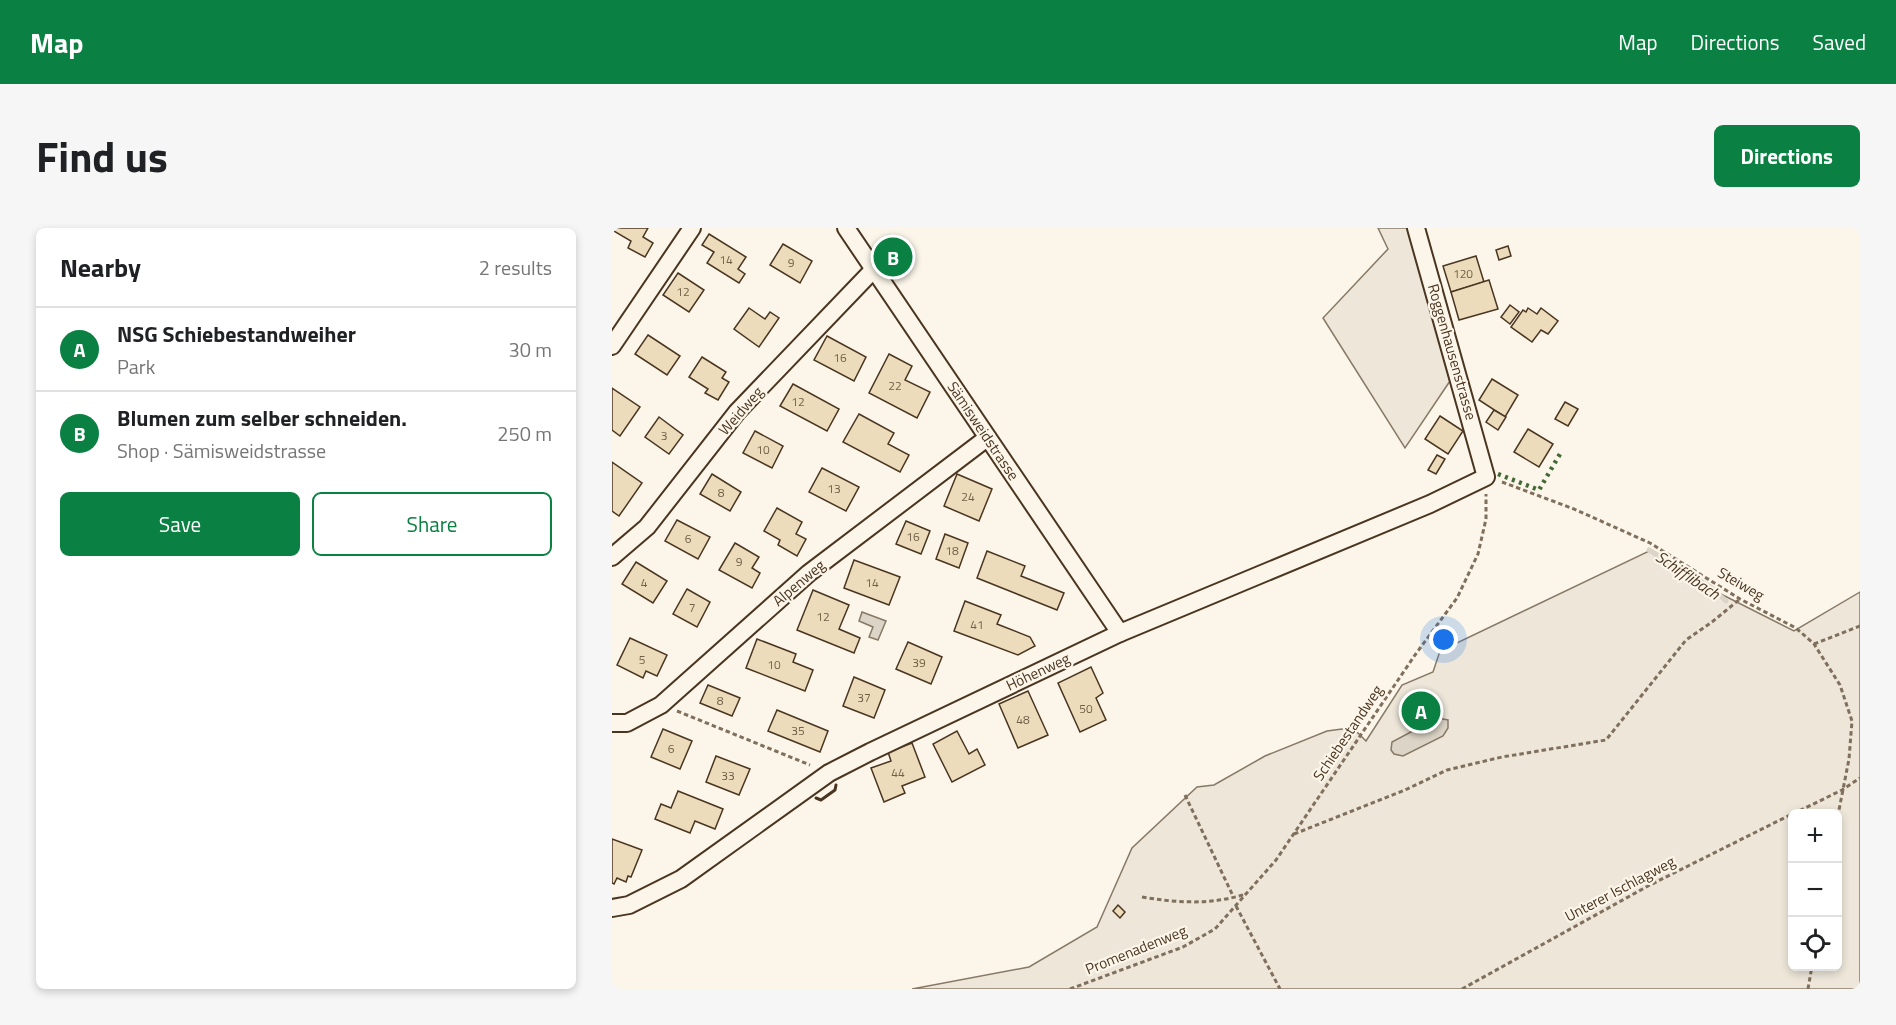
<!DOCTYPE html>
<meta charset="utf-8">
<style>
body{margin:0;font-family:"Titillium Web",sans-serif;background:#f6f6f6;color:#202124}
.controls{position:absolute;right:18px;bottom:18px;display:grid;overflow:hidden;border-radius:9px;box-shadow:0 3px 9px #0003}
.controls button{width:54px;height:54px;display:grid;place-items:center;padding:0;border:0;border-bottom:2px solid #e0e0e0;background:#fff;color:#202124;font:30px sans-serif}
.you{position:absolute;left:832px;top:412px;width:21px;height:21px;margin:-15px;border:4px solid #fff;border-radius:50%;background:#1a73e8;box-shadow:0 0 0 9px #1a73e833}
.badge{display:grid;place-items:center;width:39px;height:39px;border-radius:50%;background:#0b8043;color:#fff;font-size:20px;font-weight:700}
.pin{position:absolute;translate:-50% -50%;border:3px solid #fff;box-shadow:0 2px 6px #0006}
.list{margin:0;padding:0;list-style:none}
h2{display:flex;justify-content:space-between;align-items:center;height:78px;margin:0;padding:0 24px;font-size:26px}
h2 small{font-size:20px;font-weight:400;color:#757577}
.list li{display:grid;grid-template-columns:39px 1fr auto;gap:18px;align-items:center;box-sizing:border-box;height:84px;padding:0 24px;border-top:2px solid #e0e0e0}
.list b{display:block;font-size:22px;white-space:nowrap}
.list p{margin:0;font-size:20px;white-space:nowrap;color:#757577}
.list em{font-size:20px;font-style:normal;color:#757577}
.actions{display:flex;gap:12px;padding:18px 24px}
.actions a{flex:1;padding:14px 0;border:2px solid #0b8043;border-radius:9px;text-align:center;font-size:21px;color:#0b8043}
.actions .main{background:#0b8043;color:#fff}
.icon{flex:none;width:33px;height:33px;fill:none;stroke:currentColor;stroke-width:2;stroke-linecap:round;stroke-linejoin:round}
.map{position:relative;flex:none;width:1248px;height:761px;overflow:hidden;border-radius:9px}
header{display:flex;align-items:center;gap:36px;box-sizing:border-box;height:84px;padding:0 30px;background:#0b8043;color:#fff}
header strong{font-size:28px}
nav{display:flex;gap:33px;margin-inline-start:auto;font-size:21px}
.intro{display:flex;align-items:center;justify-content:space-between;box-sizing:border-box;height:144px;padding:0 36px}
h1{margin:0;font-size:42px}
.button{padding:15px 27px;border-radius:9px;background:#0b8043;color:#fff;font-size:21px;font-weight:700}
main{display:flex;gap:36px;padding:0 36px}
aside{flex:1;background:#fff;border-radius:9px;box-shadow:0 3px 9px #0003}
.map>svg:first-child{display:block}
.green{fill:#ede6d9;stroke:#887966;stroke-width:1.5;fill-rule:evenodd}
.water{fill:#dcd4c6;stroke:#887966;stroke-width:1.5}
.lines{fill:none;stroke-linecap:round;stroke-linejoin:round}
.stream{stroke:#dcd4c6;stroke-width:5}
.building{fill:#ecdcbc;stroke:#4a3520;stroke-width:1.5}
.minor-casing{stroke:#4a3520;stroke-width:20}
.path{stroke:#7f6f5c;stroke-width:3;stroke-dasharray:4.5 3;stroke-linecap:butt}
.minor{stroke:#fbf6e9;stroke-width:16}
.hedge{stroke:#436837;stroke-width:4.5;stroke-dasharray:3 4.5;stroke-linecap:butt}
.wall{stroke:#4a3520;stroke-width:3}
.labels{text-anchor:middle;stroke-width:4.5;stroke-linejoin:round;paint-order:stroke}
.number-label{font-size:12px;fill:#725f47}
.street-label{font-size:15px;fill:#4a3520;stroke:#fbf6e9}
.water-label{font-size:16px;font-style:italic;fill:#4a3520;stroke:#fbf6e9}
</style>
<header>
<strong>Map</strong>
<nav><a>Map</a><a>Directions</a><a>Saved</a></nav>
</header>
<div class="intro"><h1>Find us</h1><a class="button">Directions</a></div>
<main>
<aside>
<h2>Nearby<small>2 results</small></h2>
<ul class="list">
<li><span class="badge">A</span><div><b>NSG Schiebestandweiher</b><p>Park</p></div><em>30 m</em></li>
<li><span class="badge">B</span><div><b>Blumen zum selber schneiden.</b><p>Shop · Sämisweidstrasse</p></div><em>250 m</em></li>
</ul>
<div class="actions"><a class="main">Save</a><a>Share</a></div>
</aside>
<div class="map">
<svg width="1248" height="761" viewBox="0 0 1248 761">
<rect width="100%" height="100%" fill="#fbf6e9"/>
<g class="green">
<polygon points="766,0 797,0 840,150 793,220 711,90 776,21"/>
<path d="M1037,323L1101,362L1182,403L1248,364V761H300L417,739L485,699L520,620L585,559L602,557L653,528L715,503L730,501L746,505L754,513L790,457L821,444L828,423ZM1180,586H1226V738H1180Z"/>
</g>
<g class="water">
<polygon points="250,384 274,393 266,412 257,409 261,399 247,393"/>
<polygon points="825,490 836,492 836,500 831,508 791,528 782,526 779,522 780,514"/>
</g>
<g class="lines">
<polyline class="stream" points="1037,322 1100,360 1114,373"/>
</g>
<g class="building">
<polygon points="1,0 36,0 31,9 41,15 33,29 16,20 19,13 0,2"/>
<polygon points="97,6 134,29 126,41 133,46 127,55 95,35 102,24 90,17"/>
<polygon points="171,16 200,33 188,55 158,37"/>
<polygon points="896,18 899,28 887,32 884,22"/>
<polygon points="864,28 872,54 839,64 831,38"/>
<polygon points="66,45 92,62 77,84 51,67"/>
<polygon points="877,52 886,81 847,92 839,64"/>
<polygon points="898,77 907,84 898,96 889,89"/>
<polygon points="137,80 153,91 158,84 167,90 147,119 122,101"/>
<polygon points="916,80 925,86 929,80 946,93 936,106 929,102 920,114 899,99 911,82 914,84"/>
<polygon points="36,107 68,128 55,147 23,126"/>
<polygon points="215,108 254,129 242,153 202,132"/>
<polygon points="277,126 300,138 293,152 318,164 305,190 257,165"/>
<polygon points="90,129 114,144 110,150 117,154 106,172 93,165 96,161 77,149"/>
<polygon points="880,151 906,167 893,189 867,172"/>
<polygon points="181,156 227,181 215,203 168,178"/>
<polygon points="0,160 28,179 8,208 0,202"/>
<polygon points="953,174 966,181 956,198 943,191"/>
<polygon points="882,182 894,189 886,202 874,194"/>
<polygon points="247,186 282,205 276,216 297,227 288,244 231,214"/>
<polygon points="828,188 851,203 836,226 813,211"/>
<polygon points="47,189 71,207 57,226 33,209"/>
<polygon points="916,201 941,216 927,239 902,224"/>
<polygon points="143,203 171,218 160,240 131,225"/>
<polygon points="825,227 833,231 824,246 816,242"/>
<polygon points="0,234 30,255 7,288 0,283"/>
<polygon points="210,240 247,259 234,283 197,264"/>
<polygon points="100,246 129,264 118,283 88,266"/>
<polygon points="345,246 380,261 367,293 332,278"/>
<polygon points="165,280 190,294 184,306 194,311 185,328 166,317 168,312 152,303"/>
<polygon points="65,292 98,309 86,331 53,313"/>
<polygon points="294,293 318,303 309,326 284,316"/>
<polygon points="333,306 356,315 347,340 324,331"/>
<polygon points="123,315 147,329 140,340 148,345 140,360 107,342"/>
<polygon points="375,323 413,338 409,348 452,365 445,382 365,350"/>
<polygon points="242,332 288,349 277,377 232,360"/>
<polygon points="24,334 55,353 41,375 10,356"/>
<polygon points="75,361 98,374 85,399 61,386"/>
<polygon points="201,362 237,377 227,401 248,410 242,425 185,402"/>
<polygon points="353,373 389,387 385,396 418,409 423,418 406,427 342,403"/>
<polygon points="18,410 55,427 45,448 34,443 31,450 5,437"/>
<polygon points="145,411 184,426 181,434 201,442 193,463 134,440"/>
<polygon points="296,414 330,429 319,456 284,441"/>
<polygon points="479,439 491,465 484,470 494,492 468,504 446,455"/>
<polygon points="242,449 273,462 262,490 231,478"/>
<polygon points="96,457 128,470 120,488 88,475"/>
<polygon points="416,463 436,507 406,520 387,476"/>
<polygon points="165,482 216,503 208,524 156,503"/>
<polygon points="51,501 80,513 68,541 39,529"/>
<polygon points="345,503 357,526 365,521 373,537 340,554 321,516"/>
<polygon points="300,515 313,549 290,558 293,565 272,574 259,540 279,533 276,524"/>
<polygon points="104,528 138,541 127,567 94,554"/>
<polygon points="66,563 111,581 103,601 83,593 78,605 43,591 49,576 59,580"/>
<polygon points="0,611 30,622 19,649 16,648 14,654 5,650 2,656 0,655"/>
<polygon points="506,677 513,684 508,690 501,683"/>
</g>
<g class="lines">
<g class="minor-casing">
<g id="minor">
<polyline points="234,0 508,405"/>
<polyline points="0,118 80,0"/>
<polyline points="0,329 35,299 125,184 263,40"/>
<polyline points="0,495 15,495 49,477 197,345 375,210"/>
<polyline points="0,680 17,677 69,651 217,545 258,524 508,405 818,276 874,249 804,0"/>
</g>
</g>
<g class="path">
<polyline points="890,254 962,281 1038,315 1128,371 1184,400 1202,416 1228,457 1240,493 1237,531 1226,587"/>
<polyline points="1202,416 1248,398"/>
<polyline points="65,483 198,537"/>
<polyline points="573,567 622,670"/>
<polyline points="1181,586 1230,562 1248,550"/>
<polyline points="682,606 793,562 835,542 890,529 994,512 1074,412 1100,394 1128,371"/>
<path d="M530,669C566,675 599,677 634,666"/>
<polyline points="624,678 668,761"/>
<polyline points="458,761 571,719 603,701 664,632 803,427 845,370 866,326 874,291 874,266"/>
<polyline points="850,761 1036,658 1180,586"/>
<polyline points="1196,761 1200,738"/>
</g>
<use href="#minor" class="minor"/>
<polyline class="hedge" points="886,246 927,262 948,226"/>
<polyline class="wall" points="204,570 209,572 223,562 224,557"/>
</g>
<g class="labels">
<g class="number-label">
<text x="114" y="36">14</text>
<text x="179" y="39">9</text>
<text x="851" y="50">120</text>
<text x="71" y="68">12</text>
<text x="228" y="134">16</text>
<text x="283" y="162">22</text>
<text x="186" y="178">12</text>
<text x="52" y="212">3</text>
<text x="151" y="226">10</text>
<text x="222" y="265">13</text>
<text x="109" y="269">8</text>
<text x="356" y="273">24</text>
<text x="301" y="313">16</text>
<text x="76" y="315">6</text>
<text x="340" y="327">18</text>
<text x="127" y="338">9</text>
<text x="32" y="359">4</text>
<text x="260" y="359">14</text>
<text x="80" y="384">7</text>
<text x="211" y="393">12</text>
<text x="365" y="401">41</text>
<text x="30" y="436">5</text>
<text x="307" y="439">39</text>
<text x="162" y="441">10</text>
<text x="252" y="474">37</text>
<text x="108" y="477">8</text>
<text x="474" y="485">50</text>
<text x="411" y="496">48</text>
<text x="186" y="507">35</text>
<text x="59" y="525">6</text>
<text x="286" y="549">44</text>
<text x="116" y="552">33</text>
</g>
<g class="street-label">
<text transform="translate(840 124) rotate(74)" y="5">Roggenhausenstrasse</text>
<text transform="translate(129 183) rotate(-49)" y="5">Weidweg</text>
<text transform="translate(371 203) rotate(56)" y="5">Sämisweidstrasse</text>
<text transform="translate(187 355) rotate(-40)" y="5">Alpenweg</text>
<text transform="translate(1129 356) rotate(30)" y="5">Steiweg</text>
<text transform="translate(426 444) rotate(-25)" y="5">Höhenweg</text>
<text transform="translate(736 505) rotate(-56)" y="5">Schiebestandweg</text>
<text transform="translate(1008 661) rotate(-28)" y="5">Unterer Ischlagweg</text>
<text transform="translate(524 722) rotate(-22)" y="5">Promenadenweg</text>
</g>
<g class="water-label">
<text transform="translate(1076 347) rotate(34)" y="6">Schifflibach</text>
</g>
</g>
</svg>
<div class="controls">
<button>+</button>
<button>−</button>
<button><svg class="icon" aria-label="locate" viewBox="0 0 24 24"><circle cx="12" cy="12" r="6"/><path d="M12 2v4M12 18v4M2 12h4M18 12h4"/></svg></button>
</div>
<div class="you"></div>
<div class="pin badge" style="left:809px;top:483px">A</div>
<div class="pin badge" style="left:281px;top:29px">B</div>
</div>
</main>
